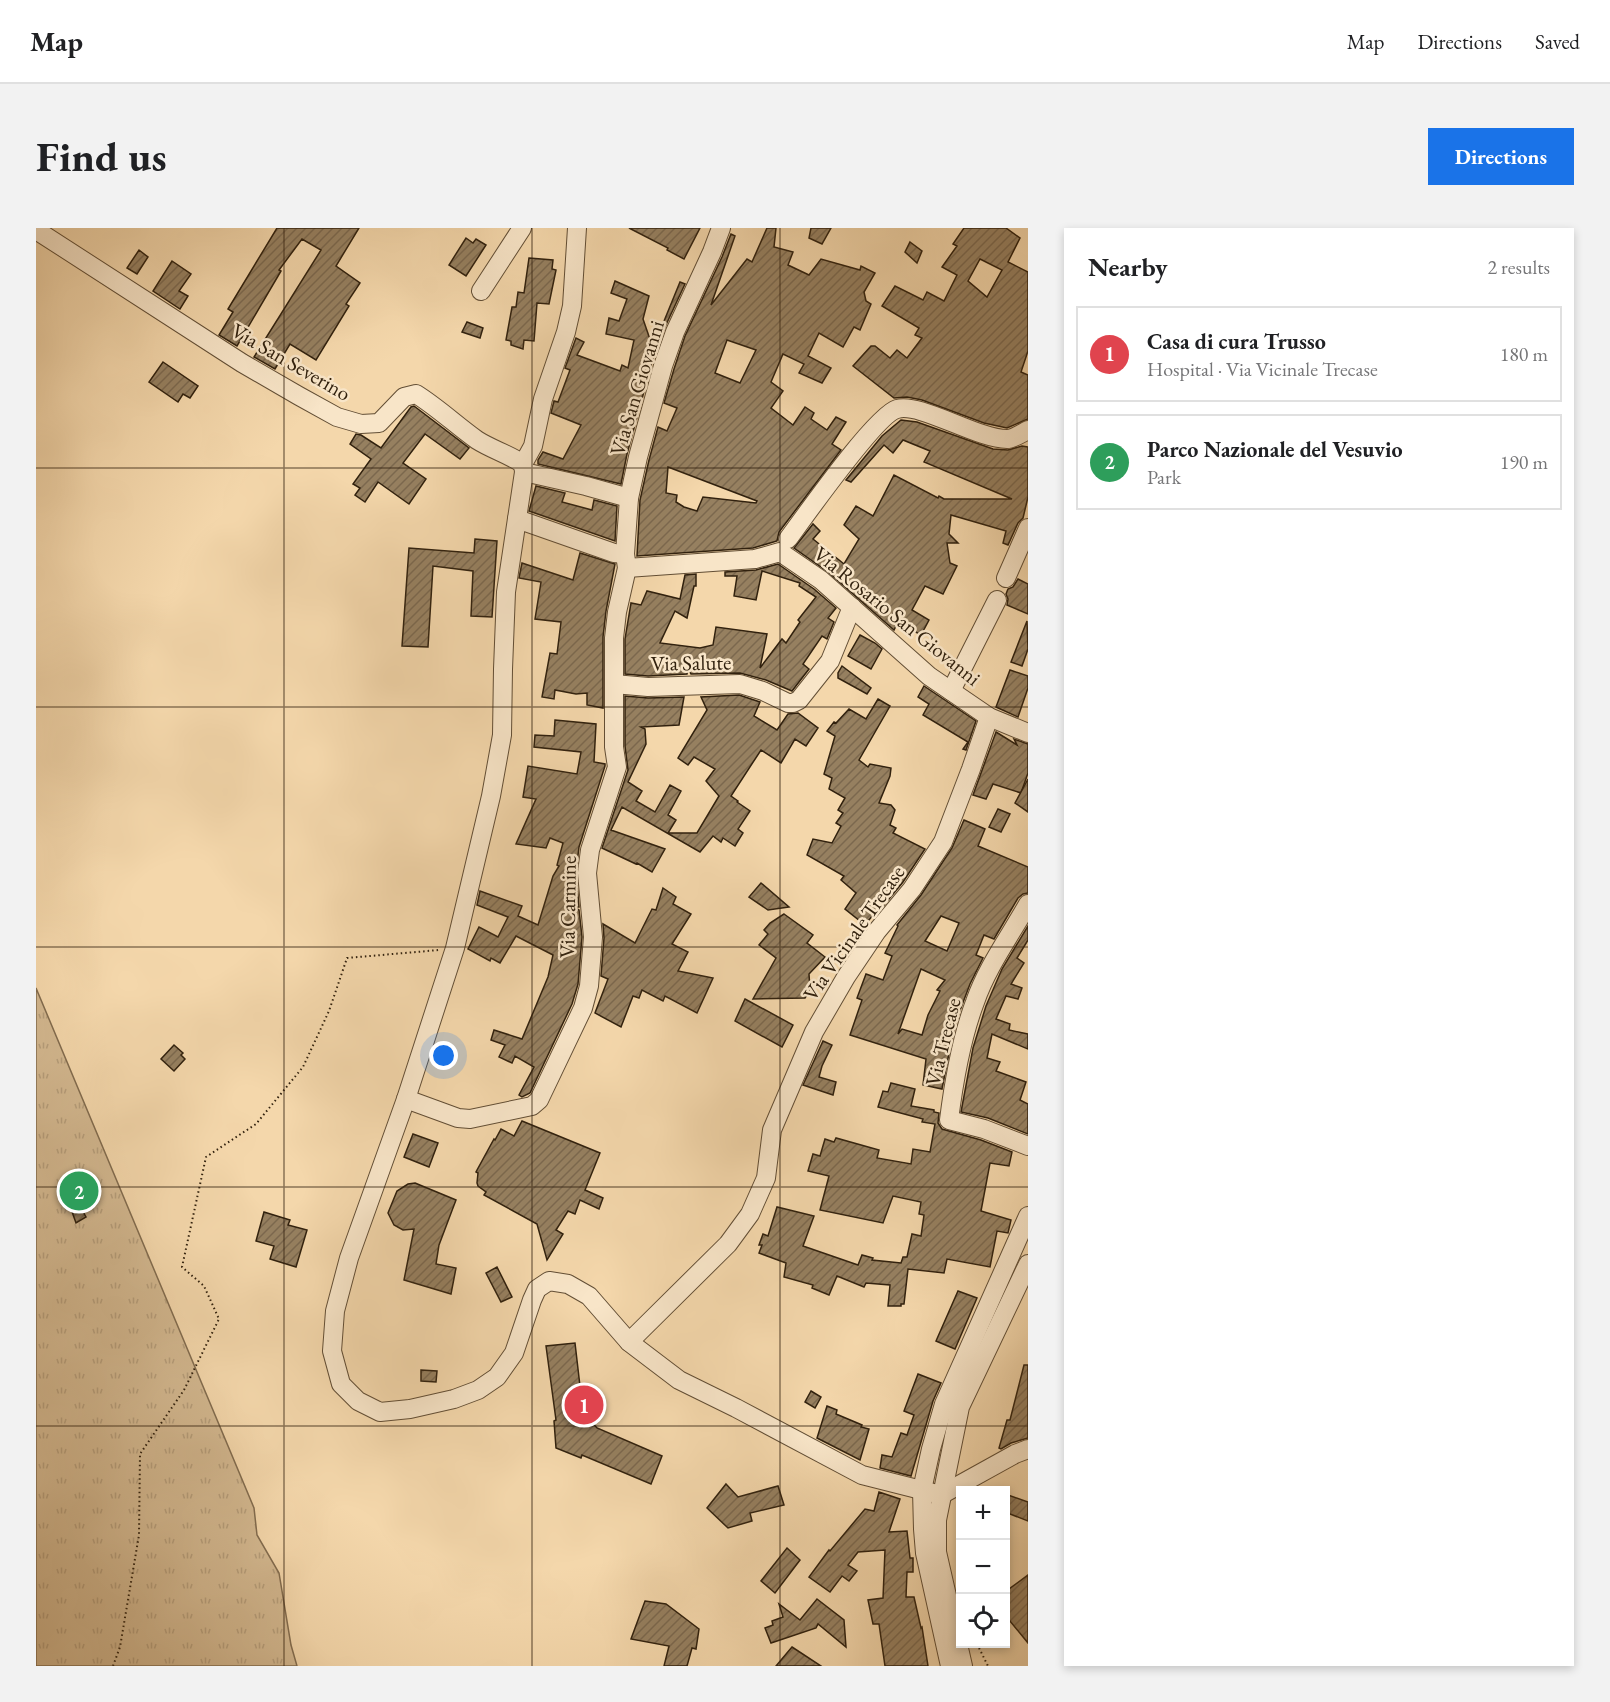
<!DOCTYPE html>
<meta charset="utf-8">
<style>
body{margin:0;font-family:"EB Garamond",serif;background:#f2f2f2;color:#202124}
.controls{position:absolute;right:18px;bottom:18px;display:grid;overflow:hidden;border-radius:0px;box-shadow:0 3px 9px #0003}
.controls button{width:54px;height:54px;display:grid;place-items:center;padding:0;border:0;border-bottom:2px solid #e0e0e0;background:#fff;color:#202124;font:30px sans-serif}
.you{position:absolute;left:408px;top:828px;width:21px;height:21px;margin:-15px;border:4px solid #fff;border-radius:50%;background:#1a73e8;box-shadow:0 0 0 9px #1a73e833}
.badge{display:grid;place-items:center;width:39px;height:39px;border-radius:50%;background:#1a73e8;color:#fff;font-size:20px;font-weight:700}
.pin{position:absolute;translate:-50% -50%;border:3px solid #fff;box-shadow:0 2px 6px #0006}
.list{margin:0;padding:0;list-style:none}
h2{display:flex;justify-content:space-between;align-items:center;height:78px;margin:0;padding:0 24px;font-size:26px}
h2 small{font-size:20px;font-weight:400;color:#757577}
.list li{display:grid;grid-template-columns:39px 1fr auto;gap:18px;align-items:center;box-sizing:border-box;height:96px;margin:0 12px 12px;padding:0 12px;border:2px solid #e0e0e0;border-radius:0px}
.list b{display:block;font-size:22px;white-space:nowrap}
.list p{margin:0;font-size:20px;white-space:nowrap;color:#757577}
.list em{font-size:20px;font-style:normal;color:#757577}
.icon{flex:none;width:33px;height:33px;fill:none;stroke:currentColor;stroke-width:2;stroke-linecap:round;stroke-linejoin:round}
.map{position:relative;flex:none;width:992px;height:1438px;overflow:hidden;border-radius:0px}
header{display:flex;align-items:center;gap:36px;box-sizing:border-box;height:84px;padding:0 30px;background:#fff;border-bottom:2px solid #e0e0e0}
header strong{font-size:28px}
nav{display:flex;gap:33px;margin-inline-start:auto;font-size:21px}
.intro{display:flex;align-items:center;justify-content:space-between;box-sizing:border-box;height:144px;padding:0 36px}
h1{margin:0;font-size:42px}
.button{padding:15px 27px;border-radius:0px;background:#1a73e8;color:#fff;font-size:21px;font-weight:700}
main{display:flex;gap:36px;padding:0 36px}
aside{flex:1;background:#fff;border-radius:0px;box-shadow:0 3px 9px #0003}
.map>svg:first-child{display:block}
.park{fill:url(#park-tufts);stroke:#826c4f;stroke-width:1.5}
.building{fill:url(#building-hatch);stroke:#31210e;stroke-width:1.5;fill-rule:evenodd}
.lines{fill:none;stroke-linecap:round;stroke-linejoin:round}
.minor-casing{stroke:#624e35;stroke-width:20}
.path{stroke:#31210e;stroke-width:2;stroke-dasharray:1.5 3;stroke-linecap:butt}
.minor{stroke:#f8e5c8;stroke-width:18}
.grid{fill:none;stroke:#31210e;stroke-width:1.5;stroke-opacity:0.55}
.labels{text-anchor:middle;stroke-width:5;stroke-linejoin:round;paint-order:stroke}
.street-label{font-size:21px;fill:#31210e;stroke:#f8e5c8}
</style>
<header>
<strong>Map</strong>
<nav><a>Map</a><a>Directions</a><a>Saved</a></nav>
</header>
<div class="intro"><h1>Find us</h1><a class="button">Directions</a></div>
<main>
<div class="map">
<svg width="992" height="1438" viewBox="0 0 992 1438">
<defs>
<pattern id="park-tufts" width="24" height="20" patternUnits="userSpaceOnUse" patternTransform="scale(1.5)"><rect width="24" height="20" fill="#d3b890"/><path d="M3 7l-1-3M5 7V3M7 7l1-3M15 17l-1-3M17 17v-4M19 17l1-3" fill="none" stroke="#b69e7b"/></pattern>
<pattern id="building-hatch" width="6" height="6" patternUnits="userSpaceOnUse" patternTransform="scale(1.5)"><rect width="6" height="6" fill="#968060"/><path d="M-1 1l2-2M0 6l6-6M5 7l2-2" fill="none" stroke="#7b684e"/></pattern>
</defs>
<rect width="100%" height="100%" fill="#f4d7ab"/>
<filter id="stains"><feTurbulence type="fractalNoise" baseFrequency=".00333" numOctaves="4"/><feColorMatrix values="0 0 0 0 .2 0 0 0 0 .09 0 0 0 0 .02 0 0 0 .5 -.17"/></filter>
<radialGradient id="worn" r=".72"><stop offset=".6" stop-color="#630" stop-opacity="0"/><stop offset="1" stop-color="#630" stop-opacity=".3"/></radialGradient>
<polygon class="park" points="0,760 218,1280 221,1307 243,1345 255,1417 261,1438 0,1438"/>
<g class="building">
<polygon points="241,0 323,0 300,38 324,55 310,76 313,78 280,132 254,116 239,141 218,129 285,22 266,11 243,42 245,43 201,118 183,107 197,84 192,81"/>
<polygon points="593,0 664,0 648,31 631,22 632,20"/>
<path d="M731,0H740L738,19L757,24L752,37L773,47L785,31L824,42L825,38L839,45L828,64L830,73L835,76L824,102L818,99L807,119L783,105L772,128L795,140L786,155L763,145L768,136L747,126L735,154L747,163L735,180L757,197L769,179L778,185L775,191L791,202L800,189L810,194L796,216L805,222L743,304L741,313L717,320L601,328L604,272L613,232L622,199L631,203L641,180L628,175L638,141L649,108L686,29L695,6L699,8L675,77L711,31L716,34ZM691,112L720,122L704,155L679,145ZM632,239L721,273L720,275L667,269L661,283L648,279L640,274L641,267L630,265Z"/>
<polygon points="775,0 795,0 786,16 773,10"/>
<path d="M928,0H970L984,10L972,34L992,44V123L985,144L992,147V191L971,200L948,195L886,172L871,169L858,170L817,138L835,118H839L854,130L861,122L871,130L886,110L879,107L883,100L846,78L859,58L887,72L891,64L908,73L921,47L906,39L921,18L917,16ZM944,31L966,42L951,69L932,53Z"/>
<polygon points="430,10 437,15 440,11 450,17 430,48 413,37"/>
<polygon points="874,14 886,23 881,35 869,24"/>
<polygon points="103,22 112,29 101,46 91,40"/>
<polygon points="493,30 517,32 516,41 520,42 513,76 501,75 498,113 488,112 487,121 475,117 475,113 470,112 476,79 480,79 482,64 488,65"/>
<polygon points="136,33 155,46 143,63 152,68 144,81 117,63"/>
<polygon points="579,53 613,68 607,91 617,120 644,54 649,56 629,99 616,134 591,226 585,256 502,236 502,232 507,224 527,231 545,197 515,185 518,173 522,174 534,142 529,140 540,110 548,114 541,127 584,143 586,137 592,140 598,112 570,106 573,90 583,93 591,71 575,65"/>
<polygon points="431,94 447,100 444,110 426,104"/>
<polygon points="127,134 162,158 154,170 147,166 142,174 113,154"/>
<polygon points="378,178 433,220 424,231 389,206 367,235 390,251 373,276 342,254 329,274 319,267 324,260 317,256 335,231 314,216 320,206 325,207 345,220 375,179"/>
<polygon points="865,192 881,194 957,221 972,222 986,218 992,219 992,269 987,290 982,295 972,317 967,315 970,303 915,287 913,306 922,315 911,315 914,335 921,338 907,366 889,358 876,382 893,392 885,407 862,394 858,402 792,344 758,320 777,296 784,303 777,311 808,336 823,311 808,297 820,278 837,288 858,247 902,270 903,268 908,271 976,271 888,234 894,223 867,212 857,225 848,217 815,254 810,252 846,208"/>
<polygon points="500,258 529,265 526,274 556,282 558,272 581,278 579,313 493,283"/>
<polygon points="439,311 461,313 456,389 435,388 437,343 397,338 392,419 366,418 373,320 438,325"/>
<polygon points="544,325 579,336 570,383 567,409 567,480 551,477 551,465 540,466 519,462 518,471 506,469 514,425 521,426 525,394 499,391 505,354 483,350 486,335 537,352"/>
<polygon points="742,336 778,361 800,380 792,390 798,394 791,411 786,408 767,436 773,441 756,463 730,452 704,445 655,446 652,440 651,446 612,448 589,446 589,411 595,375 605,377 611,363 644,371 649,347 660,346 660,358 658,358 651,390 639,383 624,415 664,420 677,417 680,399 731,406 724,440 746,411 750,415 764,394 762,392 780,369 763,358 764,355 726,343 720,372 698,368 701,348 689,348 689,344 720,342"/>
<polygon points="982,351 992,356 992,386 971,377 972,371 970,366 972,361 977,359"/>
<polygon points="991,393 992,421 986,438 975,434"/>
<polygon points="824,407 839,415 846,421 835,441 812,428"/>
<polygon points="806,438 835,460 831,466 802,450 802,445"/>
<polygon points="974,442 992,448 992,460 982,489 960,479"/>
<polygon points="888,458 940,493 930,522 927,521 932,514 887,487 893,476 882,469"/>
<polygon points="703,467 724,474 718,488 741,502 752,486 762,485 782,500 770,518 759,511 745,535 725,522 695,568 702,573 701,574 714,583 702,601 707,605 699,618 687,610 685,614 677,608 664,624 586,579 575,602 629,621 616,644 601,635 600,636 566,620 592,542 589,518 589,468 612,470 648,469 643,497 605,499 609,501 610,516 592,554 606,563 600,573 619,584 634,557 645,563 632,587 640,592 632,605 661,605 683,568 670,553 679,541 658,529 652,537 642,530 671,482 665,469"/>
<polygon points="842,471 854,478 823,532 832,539 834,536 855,540 854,548 843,575 855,577 859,582 854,597 860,600 857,605 889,621 867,654 843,683 841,682 829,697 809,681 820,665 805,652 808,648 771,627 777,611 796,615 805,598 800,595 807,585 802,582 809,570 793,561 796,550 788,546 799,508 791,503 798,494 800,495 813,481 830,491"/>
<polygon points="519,492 560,496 558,534 569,536 569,538 543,619 540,644 543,679 538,679 543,682 546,709 542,756 536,776 494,865 486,869 483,867 498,839 479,828 476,835 463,829 469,817 455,812 458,802 486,811 512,749 517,727 480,708 464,735 455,730 454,733 432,721 443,699 462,709 472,689 441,677 444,663 486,678 482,688 502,697 517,648 523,638 521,637 527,615 514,610 510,620 480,616 500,571 487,569 492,538 541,546 545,524 498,519 499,507 518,508"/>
<polygon points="960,504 981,517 978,511 992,516 992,545 985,565 957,556 950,571 937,567"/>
<polygon points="992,551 992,584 979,575"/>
<polygon points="962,581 974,586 965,604 953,599"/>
<path d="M928,592L949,601L942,618L992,639V665L987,666L982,670L958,711L948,707L940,727L947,730L934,756L923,785L915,815L906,861L887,857L890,831L814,807L826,772L821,770L830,746L847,752L856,728L849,725L862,698L861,697L885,667L916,620ZM905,688L923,695L911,723L889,713ZM885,741L909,752L901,762L904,763L892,787L886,807L866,801L862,806Z"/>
<polygon points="725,655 753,679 732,682 713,669"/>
<polygon points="627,660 640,669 637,676 655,686 636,716 652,724 642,743 677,750 661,785 629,768 627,773 606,762 603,770 597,768 585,799 559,785 572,751 565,748 568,710 567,696 599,715 616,681 620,682"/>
<polygon points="748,686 777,707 771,715 789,729 773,746 774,762 769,770 717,771 740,730 723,717 732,706 728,702 734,695"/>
<polygon points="992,698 992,712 981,730 988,735 975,756 986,760 982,771 970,768 960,791 974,796 973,802 992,806 992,821 956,806 951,830 964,834 960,843 990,854 984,872 992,876 992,906 952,890 925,884 937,820 950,778 966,741"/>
<polygon points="709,771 757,797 746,819 699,793"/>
<polygon points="787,813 796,817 786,838 783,849 800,854 797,867 767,857"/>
<polygon points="138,817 147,825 145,827 149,831 138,843 125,831"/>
<polygon points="855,855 879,861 875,878 898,882 898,884 903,885 902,895 906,901 945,912 976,924 973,938 954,935 945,983 975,992 972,1005 961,1003 954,1039 911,1031 908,1045 872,1041 868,1076 865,1076 865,1078 852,1078 854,1057 830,1055 828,1059 801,1048 793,1067 776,1060 777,1057 748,1049 750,1035 723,1025 726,1017 723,1017 727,1006 732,1008 741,979 778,988 767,1018 822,1037 826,1027 837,1030 836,1032 865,1035 867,1029 871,1029 876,1006 885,1008 888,987 883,986 885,974 857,968 847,995 784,982 793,948 772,943 777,926 784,928 789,911 798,914 800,910 843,922 841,930 875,936 877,921 894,924 899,896 886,894 887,891 842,879 847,863 852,864"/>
<polygon points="486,893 564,925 549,962 567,970 563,981 544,972 539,986 532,983 520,1002 527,1006 511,1032 501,996 448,967 450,964 442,958 441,955 442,945 440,944 458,911 459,912 465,901 478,908"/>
<polygon points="377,906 402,915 393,939 368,929"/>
<polygon points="379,955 420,972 403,1017 400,1036 420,1040 415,1066 368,1052 378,1001 367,1002 358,997 352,985 361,963 372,956"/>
<polygon points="34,961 50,989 40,995 29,964"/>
<polygon points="228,984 254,992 252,997 271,1002 260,1039 234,1031 238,1018 220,1013"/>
<polygon points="461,1039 476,1069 465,1074 450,1045"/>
<polygon points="922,1063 941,1070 919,1121 900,1113"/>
<polygon points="539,1115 547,1184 561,1200 626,1228 615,1256 546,1227 545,1230 520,1220 518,1193 520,1192 510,1118"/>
<polygon points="988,1137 992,1137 992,1210 975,1215 965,1221 963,1220 971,1192 974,1192"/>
<polygon points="385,1142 401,1143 400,1154 385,1153"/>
<polygon points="882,1146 905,1155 897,1173 875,1248 844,1240 846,1227 856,1229 865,1205 871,1207 878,1187 868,1183"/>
<polygon points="775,1163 785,1169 779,1180 769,1174"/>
<polygon points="791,1178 801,1182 800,1186 826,1197 825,1199 833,1201 824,1232 781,1210"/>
<polygon points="690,1256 702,1269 742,1258 748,1277 714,1285 716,1293 692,1300 671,1280"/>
<polygon points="843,1264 864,1271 853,1304 871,1303 874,1330 877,1330 877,1344 871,1344 870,1369 878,1369 885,1400 886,1399 892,1438 849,1438 843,1396 837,1396 832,1372 847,1370 849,1322 822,1324 812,1337 821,1343 813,1353 806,1348 794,1364 773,1349 793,1322 794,1323 829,1281 838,1283"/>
<polygon points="969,1266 992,1274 992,1293 969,1284"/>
<polygon points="751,1320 764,1332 739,1365 725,1353"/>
<polygon points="992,1347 992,1415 969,1387 969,1364"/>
<polygon points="781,1371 808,1392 810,1419 782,1396 780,1400 735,1415 729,1400 737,1397 736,1393 747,1389 743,1376 764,1392"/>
<polygon points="609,1373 630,1376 663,1401 660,1421 656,1420 651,1438 628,1438 633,1418 595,1411"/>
<polygon points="756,1419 785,1438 740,1438"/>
</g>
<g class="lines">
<g class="minor-casing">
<g id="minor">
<polyline points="541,0 536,78 530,104 507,171 497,218 487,236 488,244 470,364 467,441 466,507 455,568 419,720 370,871 313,1030 299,1083 296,1123 305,1156 322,1173 344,1184 374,1181 418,1171 442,1162 461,1149 478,1125 496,1072 501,1061 513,1053 532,1056 553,1068 593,1114 643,1152 700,1180 826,1247 905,1267 979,1226 992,1221"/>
<path d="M0,2L206,135L263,168L301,189L325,196L343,195L368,169L380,166C401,179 420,197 441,212C455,221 472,226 487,236"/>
<polyline points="445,63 486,0"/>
<polyline points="488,244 550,258 593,270"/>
<polyline points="481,291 578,325 589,326"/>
<path d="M752,311C769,288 840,187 861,181C884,174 941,211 971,211C977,211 986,205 992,202"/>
<polyline points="591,340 719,331 744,324 785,352 893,448 953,489 992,505"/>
<polyline points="970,350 992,300"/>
<polyline points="578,456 612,459 704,456 727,463 752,475 757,475 763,472 794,433 816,379"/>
<polyline points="915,463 961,372"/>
<path d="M992,676C974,708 951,739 939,774C925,811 918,852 913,892L948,901L992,918"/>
<polyline points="370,871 422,890 434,891 496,878 503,872 547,780 553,758 557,709 551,645 554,622 581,539 578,519 578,410 581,384 591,340 589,326 593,270 602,229 627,138 639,104 676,24 685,0"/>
<polyline points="593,1114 692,1016 714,986 730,950 736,902 778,804 810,749 841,703 876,661 907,614 935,541 953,489"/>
<polyline points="914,1438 889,1325 887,1301 886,1262 895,1221 908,1176 992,988"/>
<polyline points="927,1438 901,1324 901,1292 924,1179 992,1036"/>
</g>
</g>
<g class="path">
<polyline points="941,1416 952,1438"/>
<polyline points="77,1438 84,1419 103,1307 104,1226 148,1162 183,1091 168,1058 146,1039 170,929 220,896 267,839 293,783 311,730 403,722"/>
</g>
<use href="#minor" class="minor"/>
</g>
<path class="grid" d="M248,0V1438M496,0V1438M744,0V1438M0,240H992M0,479H992M0,719H992M0,959H992M0,1198H992"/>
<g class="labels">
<g class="street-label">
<text transform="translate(255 134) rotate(30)" y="7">Via San Severino</text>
<text transform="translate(601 160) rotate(-73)" y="7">Via San Giovanni</text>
<text transform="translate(861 388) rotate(39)" y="7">Via Rosario San Giovanni</text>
<text transform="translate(655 435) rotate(-1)" y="7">Via Salute</text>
<text transform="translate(532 679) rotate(-89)" y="7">Via Carmine</text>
<text transform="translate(818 705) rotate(-55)" y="7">Via Vicinale Trecase</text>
<text transform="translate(907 814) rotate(-76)" y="7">Via Trecase</text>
</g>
</g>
<rect width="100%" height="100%" filter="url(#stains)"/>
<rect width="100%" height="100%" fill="url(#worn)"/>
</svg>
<div class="controls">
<button>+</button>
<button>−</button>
<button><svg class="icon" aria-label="locate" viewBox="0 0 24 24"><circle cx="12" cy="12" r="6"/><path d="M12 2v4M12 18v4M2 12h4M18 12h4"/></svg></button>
</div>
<div class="you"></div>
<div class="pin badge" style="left:548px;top:1177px;background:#e0444e">1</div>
<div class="pin badge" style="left:43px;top:963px;background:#2e9e5b">2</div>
</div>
<aside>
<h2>Nearby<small>2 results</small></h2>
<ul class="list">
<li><span class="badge" style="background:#e0444e">1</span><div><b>Casa di cura Trusso</b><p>Hospital · Via Vicinale Trecase</p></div><em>180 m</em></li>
<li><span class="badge" style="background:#2e9e5b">2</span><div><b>Parco Nazionale del Vesuvio</b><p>Park</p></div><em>190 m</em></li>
</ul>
</aside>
</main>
